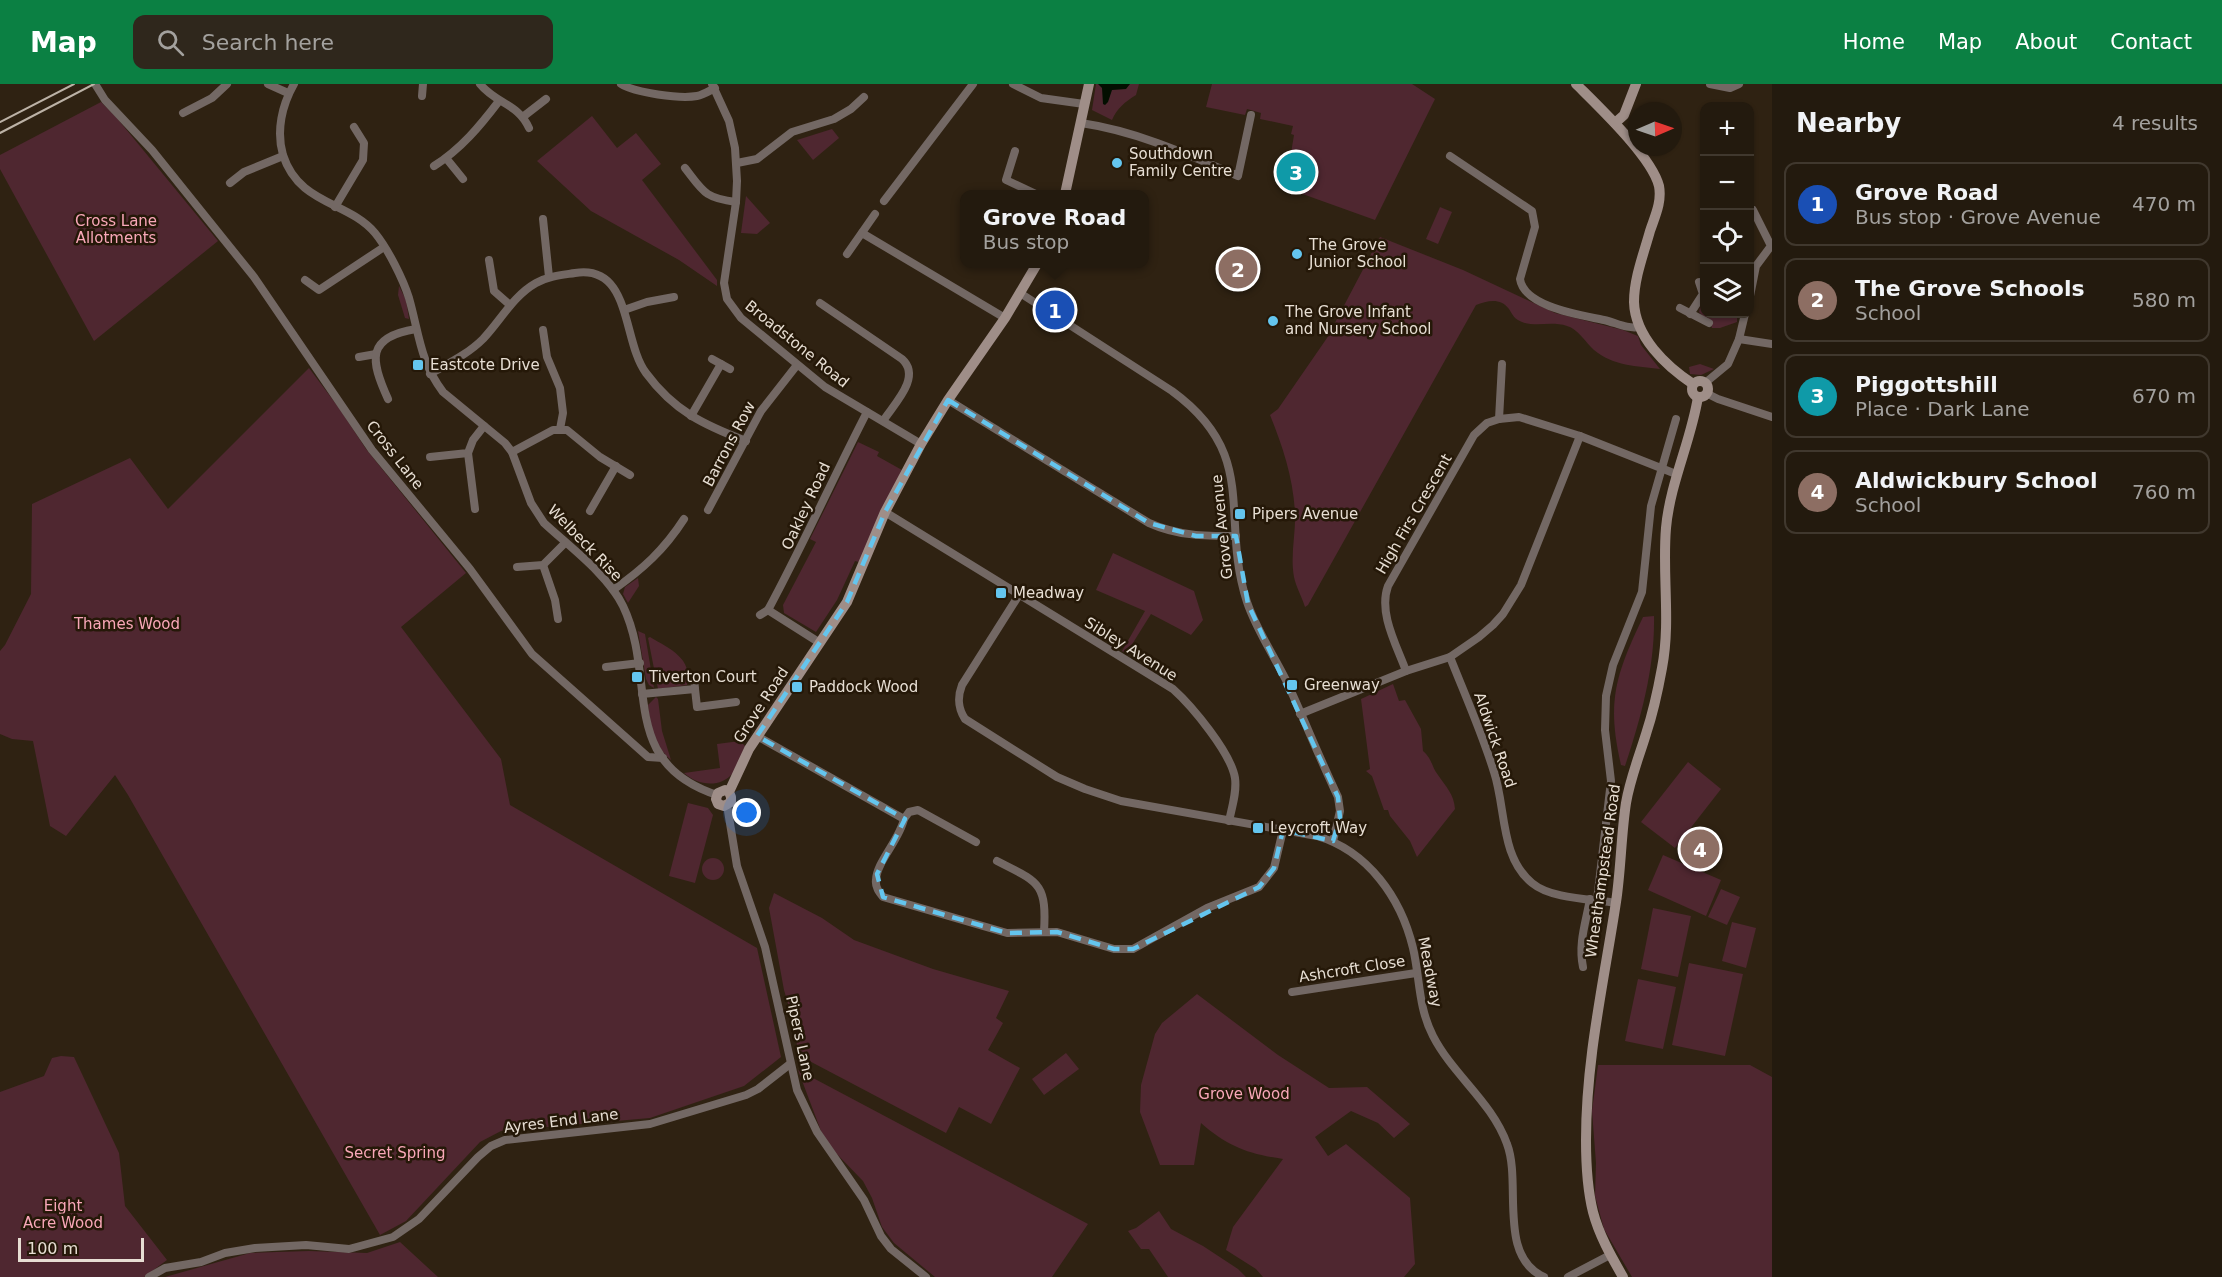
<!DOCTYPE html>
<meta charset="utf-8">
<style>
body{margin:0;font-family:"DejaVu Sans",sans-serif;background:#2f271c;color:#f1f3f6}
.controls{position:absolute;right:18px;top:18px;display:grid;overflow:hidden;border-radius:12px;box-shadow:0 2px 4px #0004}
.controls button{width:54px;height:54px;display:grid;place-items:center;padding:0;border:0;border-bottom:2px solid #40382e;background:#231a0e;color:#f1f3f6;font:30px sans-serif}
.compass{position:absolute;left:1628px;top:18px;width:54px;height:54px;border-radius:50%;background:#231a0e;box-shadow:0 2px 4px #0004;rotate:88deg}
.scale{position:absolute;left:18px;bottom:15px;width:126px;box-sizing:border-box;padding-left:6px;border:3px solid #e7ded3;border-top:0;font-size:16px;line-height:21px;white-space:nowrap;color:#e7ded3;-webkit-text-stroke:4px #251808;paint-order:stroke}
.you{position:absolute;left:747px;top:729px;width:21px;height:21px;margin:-15px;border:4px solid #fff;border-radius:50%;background:#1a73e8;box-shadow:0 0 0 9px #1a73e833}
.badge{display:grid;place-items:center;width:39px;height:39px;border-radius:50%;background:#0b8043;color:#fff;font-size:20px;font-weight:700}
.pin{position:absolute;translate:-50% -50%;border:3px solid #fff;box-shadow:0 2px 6px #0006}
.popup{position:absolute;left:960px;top:106px;width:189px;height:78px;box-sizing:border-box;display:grid;place-content:center;border-radius:12px;background:#231a0e;filter:drop-shadow(0 2px 4px #0005);font-size:20px;white-space:nowrap;color:#a3a19e}
.popup b{font-size:22px;color:#f1f3f6}
.popup::after{content:'';position:absolute;left:50%;top:100%;margin-left:-12px;border:12px solid transparent;border-top-color:#231a0e}
.list{margin:0;padding:0;list-style:none}
h2{display:flex;justify-content:space-between;align-items:center;height:78px;margin:0;padding:0 24px;font-size:26px}
h2 small{font-size:20px;font-weight:400;color:#a3a19e}
.list li{display:grid;grid-template-columns:39px 1fr auto;gap:18px;align-items:center;box-sizing:border-box;height:84px;margin:0 12px 12px;padding:0 12px;border:2px solid #40382e;border-radius:12px}
.list b{display:block;font-size:22px;white-space:nowrap}
.list p{margin:0;font-size:20px;white-space:nowrap;color:#a3a19e}
.list em{font-size:20px;font-style:normal;color:#a3a19e}
.icon{flex:none;width:33px;height:33px;fill:none;stroke:currentColor;stroke-width:2;stroke-linecap:round;stroke-linejoin:round}
.map{position:relative;flex:none;width:1772px;height:1193px;overflow:hidden}
header{display:flex;align-items:center;gap:36px;box-sizing:border-box;height:84px;padding:0 30px;background:#0b8043;color:#fff}
header strong{font-size:28px}
nav{display:flex;gap:33px;margin-inline-start:auto;font-size:21px}
.search{width:420px;height:54px;background:#2f271c;display:flex;align-items:center;gap:15px;box-sizing:border-box;padding:0 21px;border-radius:12px;color:#a3a19e;font-size:22px}
main{display:flex}
aside{flex:1;background:#231a0e}
.map>svg:first-child{display:block}
.green{fill:#4f2730}
.water{fill:#030f00}
.lines{fill:none;stroke-linecap:round;stroke-linejoin:round}
.street{stroke:#736864;stroke-width:8}
.secondary{stroke:#9f8e88;stroke-width:10}
.rail{stroke:#bcb2a6;stroke-width:2}
.marked{fill:none;stroke:#64c5ee;stroke-width:4.5;stroke-dasharray:12 8;stroke-linejoin:round}
.poi-dot{fill:#64c5ee;stroke:#251808;stroke-width:2}
.labels{text-anchor:middle;stroke-width:5;stroke-linejoin:round;paint-order:stroke}
.poi-label{font-size:15px;fill:#e7ded3;stroke:#251808;text-anchor:start}
.park-label{font-size:15px;fill:#f9a7b8;stroke:#251808}
.street-label{font-size:15px;fill:#e7ded3;stroke:#251808}
</style>
<header>
<strong>Map</strong>
<div class="search"><svg class="icon" aria-label="search" viewBox="0 0 24 24"><circle cx="10" cy="10" r="6"/><path d="M15 15l6 6"/></svg>Search here</div>
<nav><a>Home</a><a>Map</a><a>About</a><a>Contact</a></nav>
</header>
<main>
<div class="map">
<svg width="1772" height="1193" viewBox="0 0 1772 1193">
<rect width="100%" height="100%" fill="#2f2212"/>
<g class="green">
<path d="M1096,0H1139L1136,11C1125,18 1117,24 1112,36L1092,26Z"/>
<polygon points="1212,0 1412,0 1435,15 1375,136 1283,103 1287,88 1292,88 1294,76 1290,75 1294,51 1291,50 1293,42 1260,35 1261,29 1247,25 1245,31 1206,23"/>
<polygon points="101,18 116,33 218,157 94,257 0,85 0,71"/>
<polygon points="592,32 617,64 636,49 661,80 642,96 717,196 717,202 679,176 591,127 537,77"/>
<polygon points="832,45 839,54 813,76 797,56"/>
<polygon points="746,112 770,139 757,150 741,149"/>
<polygon points="1440,123 1452,128 1438,160 1426,155"/>
<path d="M1380,153L1463,186L1555,229L1623,246L1638,252L1641,261L1660,285C1637,282 1613,282 1594,266C1586,259 1578,245 1567,242C1552,237 1536,243 1522,238C1514,235 1513,231 1509,225C1500,213 1487,217 1476,221L1308,521L1305,523C1302,513 1296,503 1294,493C1290,471 1296,450 1295,428C1293,394 1283,363 1270,331L1278,325L1327,254Z"/>
<polygon points="399,202 406,216 409,235 405,234 398,211"/>
<polygon points="1704,218 1704,230 1737,230 1737,238 1720,244 1712,244 1711,240 1699,228 1701,219"/>
<polygon points="1700,280 1714,285 1701,291 1690,290 1689,283"/>
<polygon points="309,284 339,324 366,365 466,489 401,543 501,675 510,721 757,864 781,973 744,1002 650,1034 501,1047 480,1058 406,1137 380,1151 128,711 115,691 66,752 50,742 33,657 12,655 0,650 0,567 5,561 31,510 32,420 130,374 168,425"/>
<polygon points="858,358 879,368 877,372 902,386 859,478 855,477 837,516 816,548 784,529 783,521 816,458 810,455"/>
<polygon points="1113,469 1194,507 1203,536 1191,551 1151,530 1126,570 1122,567 1145,527 1096,506"/>
<polygon points="638,494 639,502 628,519 623,510 625,503"/>
<path d="M1654,532C1655,584 1641,633 1625,682L1621,681C1606,617 1616,590 1643,533Z"/>
<polygon points="638,547 645,550 654,604 649,601 646,595"/>
<path d="M650,553C670,565 693,574 687,601L658,605L648,554Z"/>
<path d="M1393,600L1399,617L1405,616L1421,645L1423,667C1433,676 1431,682 1438,691C1446,703 1454,710 1455,725L1417,773L1410,757L1390,732L1388,726H1384L1372,692L1366,687L1370,685L1361,615Z"/>
<path d="M656,613L658,615L662,647L671,676C655,663 650,641 648,621Z"/>
<path d="M740,657L745,662C741,671 739,682 733,689C720,705 697,701 684,689L720,684L717,660Z"/>
<polygon points="1688,678 1721,705 1675,764 1641,738"/>
<polygon points="688,719 708,724 713,731 695,799 669,792"/>
<polygon points="1663,771 1721,796 1706,832 1648,806"/>
<circle cx="713" cy="785" r="11"/>
<polygon points="1721,805 1740,813 1727,841 1708,833"/>
<polygon points="774,809 822,834 854,856 933,885 1009,907 996,934 1003,939 988,966 1020,984 991,1040 959,1023 946,1049 798,971 795,943 784,906 769,824"/>
<polygon points="1653,824 1691,832 1678,893 1641,885"/>
<polygon points="1732,838 1756,844 1746,884 1722,877"/>
<polygon points="1689,879 1743,890 1725,972 1672,961"/>
<polygon points="1638,895 1676,903 1663,965 1625,957"/>
<path d="M1197,910L1278,971L1329,1004L1367,1003L1410,1040L1394,1054L1378,1039L1351,1027L1315,1053L1328,1072L1346,1060L1410,1114L1415,1180L1404,1193H1263L1256,1185L1226,1166L1233,1143L1283,1075C1248,1070 1227,1062 1201,1039L1194,1081H1160L1140,1028L1141,1001L1155,950L1162,939Z"/>
<polygon points="1066,969 1079,985 1044,1011 1032,995"/>
<polygon points="61,972 74,973 119,1069 125,1122 167,1176 144,1193 0,1193 0,1008 44,992 52,974"/>
<polygon points="1598,981 1750,981 1772,993 1772,1193 1632,1193 1604,1145 1595,1112 1596,1079 1592,1027"/>
<polygon points="798,986 1088,1140 1052,1193 935,1193 894,1159 882,1143 872,1114 863,1097 832,1065 821,1047"/>
<polygon points="1159,1127 1171,1145 1203,1162 1238,1185 1246,1193 1168,1193 1149,1165 1141,1165 1128,1147 1136,1144"/>
<polygon points="400,1158 438,1193 165,1193 250,1169 309,1167 367,1169"/>
</g>
<polygon class="water" points="1098,0 1130,0 1126,5 1112,6 1108,18 1105,21 1103,20 1102,4"/>
<g class="lines">
<g class="street">
<polyline points="95,0 105,16 152,66 254,193 372,366 470,485 532,570 648,673 663,674"/>
<polyline points="268,0 288,9"/>
<path d="M294,0C282,21 276,47 283,71C299,121 348,117 375,149C388,165 403,195 409,214C419,249 420,278 443,308L505,359L512,368L531,419L544,439C570,463 608,491 623,522C658,595 617,678 717,711"/>
<path d="M480,0C496,20 518,19 529,44"/>
<path d="M621,0C635,9 680,15 697,12C703,11 709,7 715,4"/>
<polyline points="712,0 729,37 735,64 737,97 736,118 724,199 727,215 741,234 825,303 921,360"/>
<polyline points="1013,0 1041,14 1084,20"/>
<polyline points="1710,0 1730,4 1739,0"/>
<polyline points="422,12 423,0"/>
<polyline points="183,29 212,14 227,0"/>
<polyline points="524,32 546,15"/>
<path d="M1081,39C1136,47 1187,70 1238,92L1251,31"/>
<polyline points="1015,67 1006,96 1036,110"/>
<path d="M1450,72L1532,127L1535,143L1520,195C1524,223 1581,231 1604,236C1617,239 1626,245 1640,243"/>
<polyline points="446,74 463,95"/>
<polyline points="737,79 757,75 792,48 834,35 851,25 864,13"/>
<path d="M434,82C461,65 480,42 499,17"/>
<path d="M685,84C703,107 704,114 736,118"/>
<polyline points="230,99 244,88 283,72"/>
<polyline points="884,117 973,0"/>
<polyline points="335,123 363,76 364,59 354,43"/>
<polyline points="543,135 549,193"/>
<polyline points="862,149 1005,234"/>
<polyline points="847,170 875,130"/>
<polyline points="489,176 494,207 510,221"/>
<polyline points="305,196 319,206 384,163"/>
<path d="M1020,209L1172,307C1261,372 1219,432 1247,518C1256,545 1273,570 1286,596C1304,635 1320,675 1338,713L1340,727L1333,757"/>
<polyline points="1750,212 1756,182 1771,162 1753,126"/>
<path d="M820,219L902,275C922,293 894,320 883,337"/>
<polyline points="1680,224 1709,239"/>
<polyline points="624,226 647,218 674,213"/>
<polyline points="1690,230 1703,210 1699,198"/>
<polyline points="543,246 547,273 560,304 563,329 560,345"/>
<polyline points="1739,255 1745,230"/>
<polyline points="359,273 376,270"/>
<polyline points="712,275 730,285"/>
<path d="M430,290C449,279 468,270 483,255C501,236 513,212 536,199C548,192 562,191 575,189C632,180 622,257 646,289C674,327 704,341 746,357"/>
<polyline points="1705,299 1728,280 1739,255 1772,260"/>
<polyline points="1706,309 1718,315 1772,333"/>
<path d="M388,315C370,276 366,253 416,245"/>
<path d="M948,316L1149,439C1178,452 1205,452 1236,452"/>
<polyline points="691,332 721,280"/>
<polyline points="1499,335 1502,280"/>
<polyline points="512,368 553,346 567,346 600,373 630,391"/>
<polyline points="468,369 475,425"/>
<polyline points="430,373 468,369 473,356 484,342"/>
<polyline points="708,426 761,327 797,281"/>
<polyline points="590,427 616,382"/>
<path d="M885,428L1173,605C1192,622 1231,669 1235,694C1237,708 1232,723 1229,737"/>
<polyline points="543,481 555,516 558,535"/>
<polyline points="517,483 543,481 565,459"/>
<path d="M613,506C643,485 664,466 684,435"/>
<path d="M1019,511L962,601C957,614 958,624 965,635L1057,693L1085,705L1121,717L1317,752C1368,767 1401,814 1413,864C1420,894 1418,923 1433,952C1453,991 1492,1018 1507,1060C1522,1099 1497,1172 1544,1193"/>
<polyline points="768,526 820,559"/>
<path d="M760,531L768,526C803,461 833,394 867,328"/>
<path d="M1450,573C1465,611 1482,649 1494,688C1506,724 1500,773 1532,799C1551,815 1591,815 1616,819"/>
<polyline points="606,583 640,579"/>
<path d="M1406,587C1397,562 1378,529 1388,502L1474,351L1487,339L1499,335L1519,333L1580,352L1676,390"/>
<polyline points="695,605 697,623 736,618"/>
<polyline points="642,610 695,605 694,593"/>
<polyline points="1300,630 1406,587 1450,573 1479,553 1493,541 1503,530 1521,501 1580,352"/>
<polyline points="757,652 904,735 909,728 918,726 976,758"/>
<polyline points="727,721 737,782 765,863 797,1006 817,1048 864,1116 881,1152 891,1165 926,1193"/>
<path d="M904,735C900,755 876,779 876,796C875,803 879,808 883,813L1007,849L1057,848L1114,865H1133L1207,824L1259,803L1274,784L1283,746"/>
<path d="M997,777C1038,798 1047,798 1044,848"/>
<polyline points="1597,816 1611,697 1605,646 1606,612 1613,581 1642,508 1651,422 1676,335"/>
<path d="M1583,883C1578,859 1586,838 1590,815"/>
<polyline points="1292,908 1416,889"/>
<polyline points="149,1193 165,1184 201,1178 225,1169 255,1164 306,1161 349,1165 393,1153 419,1135 478,1073 491,1062 505,1056 650,1040 746,1011 758,1005 790,980"/>
<polyline points="1568,1193 1610,1171"/>
</g>
<g class="secondary">
<path d="M1576,0C1598,22 1652,73 1659,102C1662,118 1655,132 1650,147C1644,169 1634,194 1634,218C1635,253 1666,282 1693,300"/>
<polyline points="1615,39 1624,31 1636,0"/>
<polyline points="1065,110 1089,0"/>
<circle cx="1700" cy="305" r="8"/>
<polyline points="729,708 725,706 718,709 716,715 718,720 724,722 731,718 731,713 729,708 749,665 847,518 885,428 921,360 948,316 1005,234 1037,180"/>
<path d="M1623,1193C1611,1172 1599,1151 1593,1128C1587,1104 1586,1080 1586,1056C1586,975 1604,897 1616,818C1621,785 1621,752 1626,719C1630,695 1639,673 1646,650C1653,629 1658,606 1662,584C1671,537 1662,491 1666,444C1670,399 1691,357 1698,313"/>
</g>
<g class="rail">
<polyline points="0,38 74,0"/>
<polyline points="0,49 94,0"/>
</g>
</g>
<path class="marked" d="M948,316L1149,439L1196,452H1236L1248,520L1338,713L1340,734L1333,757L1283,746L1274,784L1259,803L1133,865H1114L1057,848L1007,849L883,813L877,790L905,735L757,652L847,518L885,428Z"/>
<g class="poi-dot">
<circle cx="1117" cy="79" r="6"/>
<circle cx="1297" cy="170" r="6"/>
<circle cx="1273" cy="237" r="6"/>
<rect x="412" y="275" width="12" height="12" rx="3"/>
<rect x="1234" y="424" width="12" height="12" rx="3"/>
<rect x="995" y="503" width="12" height="12" rx="3"/>
<rect x="631" y="587" width="12" height="12" rx="3"/>
<rect x="1286" y="595" width="12" height="12" rx="3"/>
<rect x="791" y="597" width="12" height="12" rx="3"/>
<rect x="1252" y="738" width="12" height="12" rx="3"/>
</g>
<g class="labels">
<g class="poi-label">
<text x="1129" y="75">Southdown<tspan x="1129" dy="17">Family Centre</tspan></text>
<text x="1309" y="166">The Grove<tspan x="1309" dy="17">Junior School</tspan></text>
<text x="1285" y="233">The Grove Infant<tspan x="1285" dy="17">and Nursery School</tspan></text>
<text x="430" y="286">Eastcote Drive</text>
<text x="1252" y="435">Pipers Avenue</text>
<text x="1013" y="514">Meadway</text>
<text x="649" y="598">Tiverton Court</text>
<text x="1304" y="606">Greenway</text>
<text x="809" y="608">Paddock Wood</text>
<text x="1270" y="749">Leycroft Way</text>
</g>
<g class="park-label">
<text x="116" y="142">Cross Lane<tspan x="116" dy="17">Allotments</tspan></text>
<text x="127" y="545">Thames Wood</text>
<text x="1244" y="1015">Grove Wood</text>
<text x="395" y="1074">Secret Spring</text>
<text x="63" y="1127">Eight<tspan x="63" dy="17">Acre Wood</tspan></text>
</g>
<g class="street-label">
<text transform="translate(797 260) rotate(39)" y="5">Broadstone Road</text>
<text transform="translate(729 360) rotate(-62)" y="5">Barrons Row</text>
<text transform="translate(395 371) rotate(52)" y="5">Cross Lane</text>
<text transform="translate(806 422) rotate(-65)" y="5">Oakley Road</text>
<text transform="translate(1414 430) rotate(-60)" y="5">High Firs Crescent</text>
<text transform="translate(1222 443) rotate(-96)" y="5">Grove Avenue</text>
<text transform="translate(585 459) rotate(46)" y="5">Welbeck Rise</text>
<text transform="translate(1131 565) rotate(32)" y="5">Sibley Avenue</text>
<text transform="translate(761 621) rotate(-57)" y="5">Grove Road</text>
<text transform="translate(1495 656) rotate(71)" y="5">Aldwick Road</text>
<text transform="translate(1603 787) rotate(-82)" y="5">Wheathampstead Road</text>
<text transform="translate(1352 885) rotate(-9)" y="5">Ashcroft Close</text>
<text transform="translate(1430 888) rotate(79)" y="5">Meadway</text>
<text transform="translate(800 954) rotate(78)" y="5">Pipers Lane</text>
<text transform="translate(561 1037) rotate(-7)" y="5">Ayres End Lane</text>
</g>
</g>
</svg>
<div class="controls">
<button>+</button>
<button>−</button>
<button><svg class="icon" aria-label="locate" viewBox="0 0 24 24"><circle cx="12" cy="12" r="6"/><path d="M12 2v4M12 18v4M2 12h4M18 12h4"/></svg></button>
<button><svg class="icon" aria-label="layers" viewBox="0 0 24 24"><path d="M12 4l9 5-9 5-9-5zM3 14l9 5 9-5"/></svg></button>
</div>
<svg class="compass" viewBox="-18 -18 36 36"><path d="M0-13l5 13h-10z" fill="#e53935"/><path d="M0 13l5-13h-10z" fill="#a3a19e"/></svg>
<div class="scale">100 m</div>
<div class="you"></div>
<div class="pin badge" style="left:1055px;top:226px;background:#1a4fb4">1</div>
<div class="popup"><b>Grove Road</b>Bus stop</div>
<div class="pin badge" style="left:1238px;top:185px;background:#8d6e63">2</div>
<div class="pin badge" style="left:1296px;top:88px;background:#0f9aa8">3</div>
<div class="pin badge" style="left:1700px;top:765px;background:#8d6e63">4</div>
</div>
<aside>
<h2>Nearby<small>4 results</small></h2>
<ul class="list">
<li><span class="badge" style="background:#1a4fb4">1</span><div><b>Grove Road</b><p>Bus stop · Grove Avenue</p></div><em>470 m</em></li>
<li><span class="badge" style="background:#8d6e63">2</span><div><b>The Grove Schools</b><p>School</p></div><em>580 m</em></li>
<li><span class="badge" style="background:#0f9aa8">3</span><div><b>Piggottshill</b><p>Place · Dark Lane</p></div><em>670 m</em></li>
<li><span class="badge" style="background:#8d6e63">4</span><div><b>Aldwickbury School</b><p>School</p></div><em>760 m</em></li>
</ul>
</aside>
</main>
